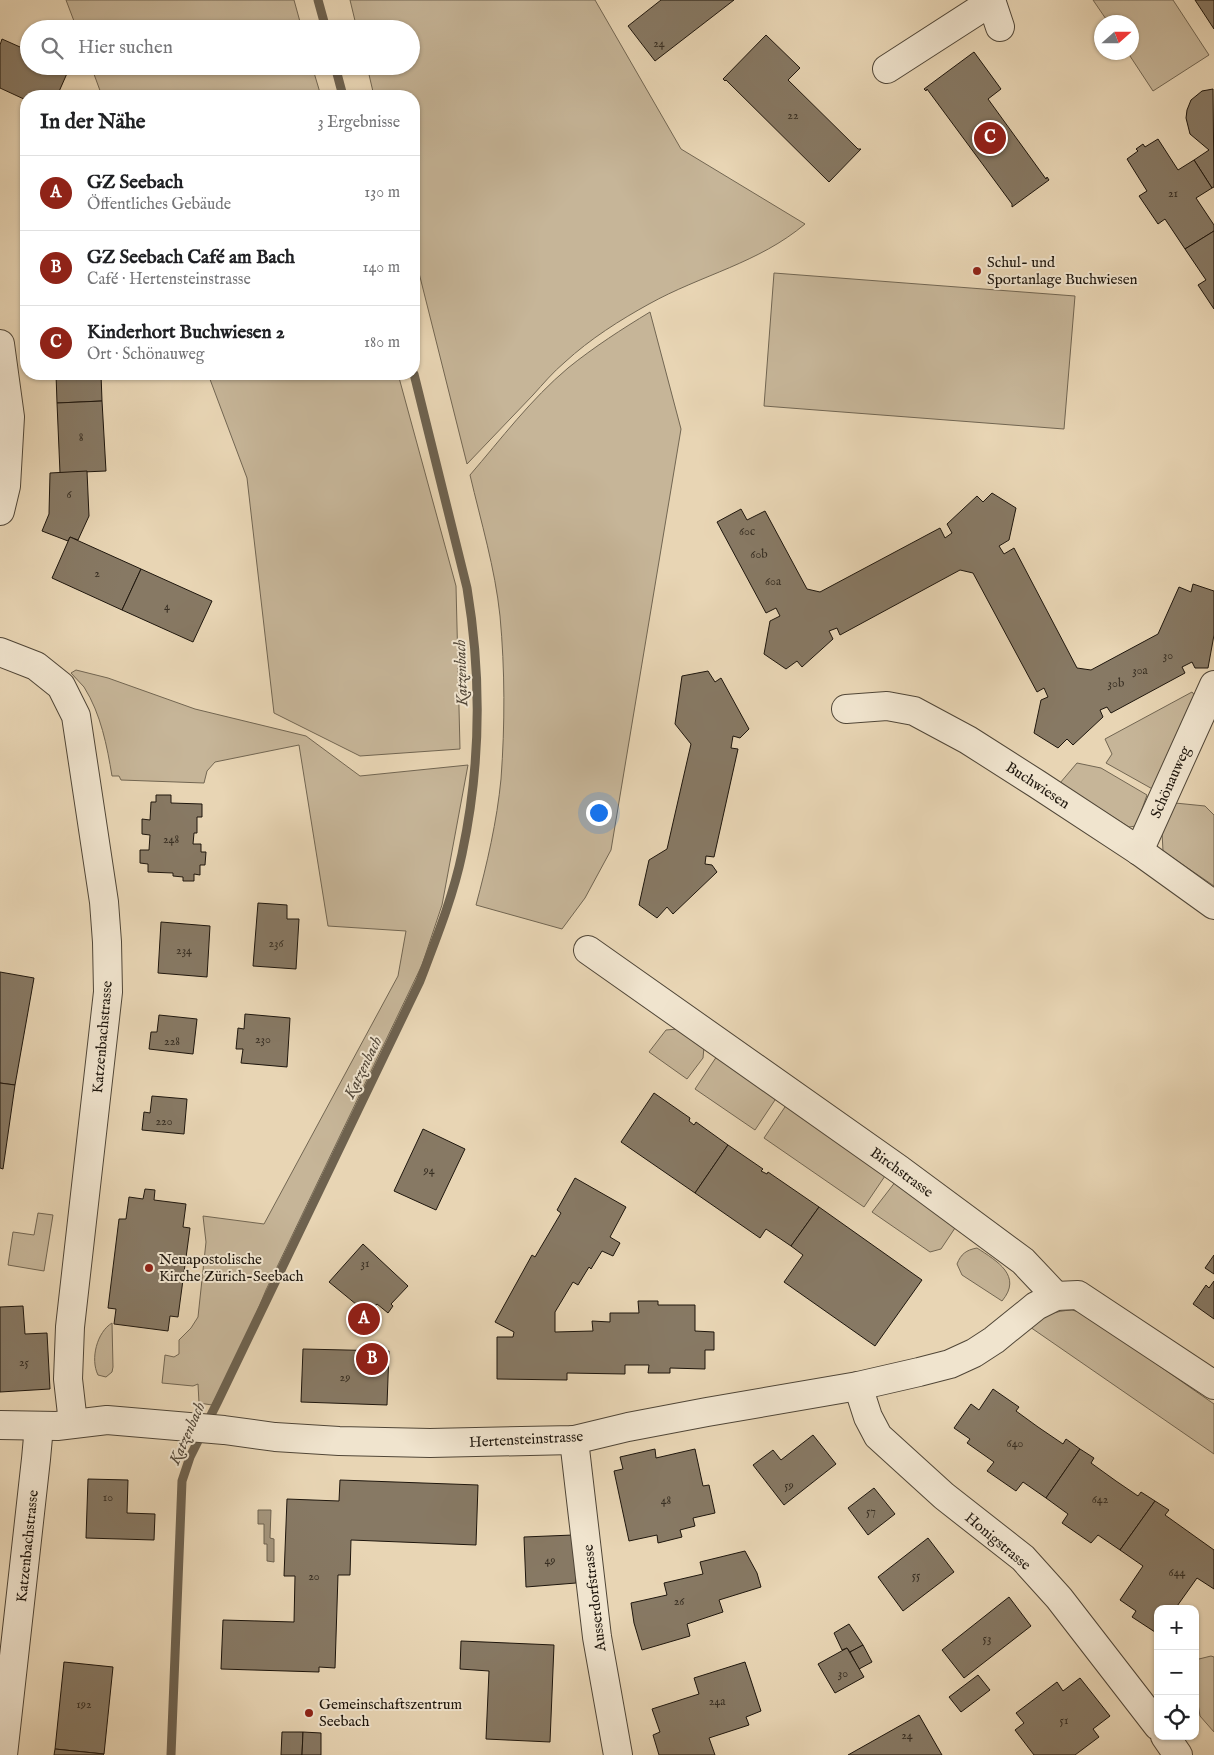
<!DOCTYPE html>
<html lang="de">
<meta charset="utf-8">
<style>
body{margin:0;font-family:"IM FELL English",serif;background:#f6f6f6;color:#202124}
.controls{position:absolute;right:15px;bottom:15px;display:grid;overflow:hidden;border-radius:10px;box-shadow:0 1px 4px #0004}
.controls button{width:45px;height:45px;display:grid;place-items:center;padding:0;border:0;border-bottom:1px solid #e0e0e0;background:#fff;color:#202124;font:25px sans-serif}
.compass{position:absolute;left:1094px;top:15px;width:45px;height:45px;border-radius:50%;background:#fff;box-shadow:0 1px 4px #0004;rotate:69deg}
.you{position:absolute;left:598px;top:812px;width:18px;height:18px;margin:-12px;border:4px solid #fff;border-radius:50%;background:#1a73e8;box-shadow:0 0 0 8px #1a73e833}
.badge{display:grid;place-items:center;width:32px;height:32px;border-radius:50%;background:#8f2418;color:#fff;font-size:16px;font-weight:700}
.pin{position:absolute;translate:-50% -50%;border:2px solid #fff;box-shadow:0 1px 5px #0006}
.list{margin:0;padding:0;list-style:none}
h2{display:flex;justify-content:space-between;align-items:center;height:65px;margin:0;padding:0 20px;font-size:21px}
h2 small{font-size:16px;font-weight:400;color:#757577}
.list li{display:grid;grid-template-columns:32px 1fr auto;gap:15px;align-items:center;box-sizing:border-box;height:75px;padding:0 20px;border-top:1px solid #e0e0e0}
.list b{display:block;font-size:19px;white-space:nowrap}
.list p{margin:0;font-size:16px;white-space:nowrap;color:#757577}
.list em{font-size:16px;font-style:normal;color:#757577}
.icon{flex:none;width:28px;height:28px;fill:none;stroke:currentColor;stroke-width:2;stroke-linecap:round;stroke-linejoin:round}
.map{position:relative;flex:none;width:1214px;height:1755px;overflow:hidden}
.search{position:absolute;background:#fff;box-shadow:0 1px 4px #0004;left:20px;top:20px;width:400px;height:55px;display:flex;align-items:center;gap:12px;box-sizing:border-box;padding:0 18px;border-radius:28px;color:#757577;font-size:19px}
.panel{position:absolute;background:#fff;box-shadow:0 1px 4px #0004;left:20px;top:90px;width:400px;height:290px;border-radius:20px}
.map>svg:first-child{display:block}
.green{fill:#c6b598;stroke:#726652}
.water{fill:#a3947b;stroke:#6e624f}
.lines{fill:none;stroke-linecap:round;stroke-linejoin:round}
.stream{stroke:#6e624f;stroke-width:9}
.building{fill:#877964;stroke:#1e160d}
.minor-casing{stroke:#504637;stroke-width:30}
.minor{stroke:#f0e4ce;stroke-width:28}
.poi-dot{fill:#8f2418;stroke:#f0e4ce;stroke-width:2}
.labels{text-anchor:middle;stroke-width:4;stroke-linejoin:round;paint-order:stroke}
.number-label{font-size:12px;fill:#382f23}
.poi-label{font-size:15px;fill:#1e160d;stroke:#f0e4ce;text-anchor:start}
.street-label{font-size:15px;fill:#1e160d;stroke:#f0e4ce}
.water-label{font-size:16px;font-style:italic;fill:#534839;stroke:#f0e4ce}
</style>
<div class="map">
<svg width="1214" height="1755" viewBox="0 0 1214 1755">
<rect width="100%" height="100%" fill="#e8d5b4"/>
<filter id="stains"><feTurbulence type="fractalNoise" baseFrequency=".004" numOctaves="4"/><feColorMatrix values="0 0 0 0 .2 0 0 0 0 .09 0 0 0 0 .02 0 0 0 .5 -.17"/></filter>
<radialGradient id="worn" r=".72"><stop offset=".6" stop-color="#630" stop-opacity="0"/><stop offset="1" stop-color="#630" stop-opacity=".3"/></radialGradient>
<g class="green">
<polygon points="66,0 294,0 302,29 77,29"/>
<path d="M350,0H595L681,149L805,224C759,263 701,275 649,304C620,320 590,339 565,362C553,372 543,384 533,395C511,418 489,441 467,464L414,253V96H374L367,66H411V29H357Z"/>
<polygon points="1093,0 1173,0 1209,55 1153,91 1128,53 1132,52 1132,22 1108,22"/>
<polygon points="91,66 312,66 321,96 102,96"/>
<polygon points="774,273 1075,296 1064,429 764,406"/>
<path d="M650,312L681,429L611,850L585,898L562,929L476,905C487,864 497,821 501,779C505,725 505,670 500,616C495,568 481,522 470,475C501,439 531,399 568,368C594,347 622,329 650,312Z"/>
<polygon points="208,374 398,374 456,586 460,749 360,756 274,713 247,478"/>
<path d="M76,670L108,678L195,709L306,736L360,776L468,765L442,905L422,965L266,1290C250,1330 231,1367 212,1405L199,1403L198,1384L193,1386L162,1383L165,1355L174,1357L179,1354V1340L191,1328L198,1317L206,1242L203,1216L264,1224L398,976L406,931L328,926L299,745L215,762L207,771L204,783L121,780L119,776H112C107,746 101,714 84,687C80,682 75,678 71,673Z"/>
<polygon points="1192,692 1201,703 1156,791 1106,763 1112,754 1105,739"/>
<polygon points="1077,763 1101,768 1147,795 1136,826 1129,827 1060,783"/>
<polygon points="1175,803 1205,806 1214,815 1214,886 1163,851 1162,832"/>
<polygon points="678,1029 704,1047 703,1058 687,1079 649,1052 666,1030"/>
<polygon points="717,1056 777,1097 755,1130 695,1089"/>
<polygon points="787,1104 887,1173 864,1207 764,1138"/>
<polygon points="896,1181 952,1219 955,1228 941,1249 930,1252 872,1212"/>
<polygon points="38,1213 53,1215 44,1271 8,1265 13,1232 34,1235"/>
<path d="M977,1248C997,1261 1023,1276 1002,1301L962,1275L957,1264C961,1254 966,1250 977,1248Z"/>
<path d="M1072,1310L1083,1313L1099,1324L1214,1404V1454L1030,1327C1043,1315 1055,1311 1072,1310Z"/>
<path d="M112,1323L113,1367L112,1372L106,1377L98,1375C90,1359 97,1332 112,1323Z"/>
<polygon points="1211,1656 1214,1657 1214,1732 1200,1716 1197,1698 1195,1699 1195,1660"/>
</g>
<polygon class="water" points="258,1510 271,1510 270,1538 274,1539 274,1562 267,1561 267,1544 264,1544 264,1524 258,1524"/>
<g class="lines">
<g class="stream">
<polyline points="318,0 326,29"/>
<polyline points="335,66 343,96"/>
<path d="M171,1755L182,1481L190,1457L218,1401L420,981C436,939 453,897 462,854C481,765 482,678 467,588L414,374"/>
</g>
</g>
<g class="building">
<polygon points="661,0 734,0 655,61 628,26"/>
<polygon points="1195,0 1214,0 1214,29"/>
<polygon points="766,35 800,68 788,80 858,149 861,149 829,182 726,80 725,81 723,79"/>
<polygon points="2,39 29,51 29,66 63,66 69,69 57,96 26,96 26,100 0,88 0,45"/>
<polygon points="974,52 1001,89 988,99 1046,179 1047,177 1049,180 1012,207 1012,204 927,89 926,91 924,89"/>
<polygon points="1213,89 1214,187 1212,188 1194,160 1209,150 1190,134 1186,118 1187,110 1191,100 1202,91"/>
<polygon points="1158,139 1178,170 1194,160 1212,188 1196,198 1214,225 1214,231 1185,249 1165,219 1158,224 1139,196 1147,191 1127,159 1138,151 1136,149 1143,144 1145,147"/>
<polygon points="1214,231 1214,309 1198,285 1206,280 1185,249"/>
<polygon points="56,374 101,374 102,401 57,403"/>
<polygon points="102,401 106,471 60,473 57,403"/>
<polygon points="87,471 89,516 78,540 70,537 68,541 42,531 49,514 50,473"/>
<polygon points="992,493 1016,508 1009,540 999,546 1004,554 1014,548 1077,668 1091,670 1158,634 1179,587 1191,592 1193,584 1214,591 1214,635 1208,668 1195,668 1192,662 1182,667 1185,673 1111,713 1107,707 1100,710 1103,717 1073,745 1067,739 1058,748 1034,733 1041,700 1048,697 1044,688 1037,692 973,573 960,570 840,635 837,628 829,631 833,639 802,667 797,661 786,669 764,654 770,621 780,616 776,608 766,613 717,522 741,509 747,520 765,511 807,589 820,592 940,528 945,538 952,533 947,524 977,496 983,502"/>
<polygon points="70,537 141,569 122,610 52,578"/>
<polygon points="141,569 212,601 193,642 122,610"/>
<polygon points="708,671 715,682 721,678 749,729 740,738 733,736 731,748 738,749 714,857 706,856 705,864 712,865 717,872 673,914 667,907 657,918 639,905 649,860 667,849 691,744 675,724 682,676"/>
<polygon points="156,795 171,795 171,803 202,804 202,817 197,817 197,833 194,833 193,844 201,844 201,852 206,852 205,865 200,865 200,875 194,874 194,881 183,881 183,877 173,876 173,873 148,872 148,864 140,863 140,850 149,850 150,835 142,834 142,819 150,820 151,802 156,802"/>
<polygon points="258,903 287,905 287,919 299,919 296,969 253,966"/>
<polygon points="161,922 210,926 207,977 158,973"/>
<polygon points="0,972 34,978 15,1085 0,1083"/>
<polygon points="245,1014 290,1018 287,1067 241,1063 243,1049 236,1049 238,1028 244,1029"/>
<polygon points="159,1015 197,1019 193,1054 149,1049 151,1032 157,1032"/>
<polygon points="0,1083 15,1085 3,1169 0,1168"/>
<polygon points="654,1093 690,1118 689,1121 694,1125 696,1122 728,1145 695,1193 621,1142"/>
<polygon points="152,1096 187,1099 184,1134 142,1130 144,1112 150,1113"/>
<polygon points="423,1129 465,1149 436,1210 394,1191"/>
<polygon points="728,1145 763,1169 761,1171 767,1174 768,1172 819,1207 791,1246 766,1229 760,1238 695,1193"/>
<polygon points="575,1178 626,1207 610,1237 620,1243 613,1256 602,1251 591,1269 589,1267 578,1285 573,1282 555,1312 555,1332 593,1331 592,1321 610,1322 610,1313 639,1313 638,1301 658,1301 658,1305 695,1305 695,1331 714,1332 714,1350 705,1350 705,1369 670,1368 670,1373 648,1373 649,1365 625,1365 625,1374 567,1373 567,1380 497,1379 497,1337 513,1337 514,1332 495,1322 532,1255 535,1257 561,1213 557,1210"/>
<polygon points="145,1189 155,1190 154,1200 186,1204 183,1227 190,1228 178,1317 170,1316 168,1331 114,1324 116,1309 108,1308 119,1219 126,1219 129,1197 143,1199"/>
<polygon points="819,1207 922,1280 875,1346 784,1282 803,1255 791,1246"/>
<polygon points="363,1244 408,1286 391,1304 393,1306 388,1313 377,1304 368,1314 329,1282"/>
<polygon points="1214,1255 1214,1274 1205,1268"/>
<polygon points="1214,1281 1214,1319 1193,1304 1206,1285 1209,1288"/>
<polygon points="23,1306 25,1334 47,1333 50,1389 0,1392 0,1307"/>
<polygon points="303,1349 389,1351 387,1405 301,1402"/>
<polygon points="993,1389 1019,1407 1016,1411 1038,1427 1063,1444 1066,1439 1080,1449 1046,1498 1023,1482 1016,1491 987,1471 994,1462 967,1443 970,1439 954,1428 971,1404 979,1410"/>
<polygon points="813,1435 836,1464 784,1505 753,1465 773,1450 781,1460"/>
<polygon points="655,1449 656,1458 695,1449 703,1486 709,1485 715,1513 693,1518 695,1526 680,1530 682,1537 658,1543 657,1535 629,1541 614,1471 623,1469 620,1457"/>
<polygon points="1080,1449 1094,1458 1091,1463 1116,1481 1138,1496 1141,1492 1155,1501 1120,1550 1098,1535 1091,1543 1062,1523 1068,1514 1046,1498"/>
<polygon points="88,1479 128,1480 127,1513 155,1514 154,1540 86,1538"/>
<polygon points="340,1480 478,1485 476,1545 351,1540 350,1575 338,1575 335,1668 319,1667 319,1672 221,1669 223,1620 294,1622 295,1576 284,1576 287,1499 339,1501"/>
<polygon points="874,1488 895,1514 868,1535 848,1508"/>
<polygon points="1155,1501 1169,1510 1165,1515 1214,1550 1214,1589 1197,1578 1175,1609 1158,1609 1158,1634 1132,1617 1136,1611 1120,1600 1143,1566 1120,1550"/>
<polygon points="573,1535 576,1583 526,1587 524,1537"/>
<polygon points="928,1538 954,1572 903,1611 878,1577"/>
<polygon points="745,1551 757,1573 761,1587 719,1600 723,1612 687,1624 690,1636 642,1650 634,1623 631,1603 667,1595 664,1583 703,1574 700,1562"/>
<polygon points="1009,1597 1031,1626 964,1678 942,1650"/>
<polygon points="849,1624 863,1645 850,1652 847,1648 842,1650 834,1633"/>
<polygon points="461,1641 554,1645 550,1742 486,1739 489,1671 460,1669"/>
<polygon points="863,1645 872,1662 859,1669 850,1652"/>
<polygon points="847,1648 864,1677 835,1693 818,1664"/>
<polygon points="64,1662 113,1667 104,1754 55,1749"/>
<polygon points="745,1662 761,1711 746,1717 749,1725 709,1738 715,1755 659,1755 653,1735 660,1732 652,1709 699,1694 694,1678"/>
<polygon points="978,1675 990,1690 961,1712 949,1697"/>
<polygon points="1080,1678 1110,1716 1093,1729 1099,1737 1075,1755 1034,1755 1015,1730 1024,1723 1016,1713 1057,1682 1063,1691"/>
<polygon points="919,1715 942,1755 848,1755"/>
<polygon points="282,1732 303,1732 302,1755 281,1755"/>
<polygon points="303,1732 321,1733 321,1755 302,1755"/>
<polygon points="55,1749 104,1754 103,1755 54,1755"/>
</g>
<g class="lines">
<g class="minor-casing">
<g id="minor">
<polyline points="991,0 1000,27"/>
<polyline points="887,69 991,2"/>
<polyline points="0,344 10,417 6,486 0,511"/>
<polyline points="0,652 36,666 61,686 76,716 104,902 107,942 108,992 70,1327 68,1379 73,1423"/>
<polyline points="846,709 887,706 914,711 968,740 1037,784 1139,851 1214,905"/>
<polyline points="1139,851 1214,685"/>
<polyline points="588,950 900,1170 1023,1261 1056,1296"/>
<polyline points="858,1386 868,1417 878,1436 944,1496 1023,1558 1059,1598 1158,1726"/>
<polyline points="0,1425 57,1426 107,1420 224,1430 275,1437 339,1441 430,1443 574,1440 628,1427 707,1412 858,1386 919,1372 950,1364 974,1353 994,1340 1036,1306 1056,1296 1078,1295 1214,1385"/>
<polyline points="574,1440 597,1637 618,1755"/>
<polyline points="1165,1736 1178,1755"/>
<polyline points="3,1755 36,1459 39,1426"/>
</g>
</g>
<use href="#minor" class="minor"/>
</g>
<g class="poi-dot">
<circle cx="977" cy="271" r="5"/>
<circle cx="149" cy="1268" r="5"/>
<circle cx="309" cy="1713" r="5"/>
</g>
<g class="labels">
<g class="number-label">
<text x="659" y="47">24</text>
<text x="793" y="119">22</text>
<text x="1173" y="197">21</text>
<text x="81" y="441">8</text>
<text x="69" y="498">6</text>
<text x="747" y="535">60c</text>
<text x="759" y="558">60b</text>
<text x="97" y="577">2</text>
<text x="773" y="585">60a</text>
<text x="167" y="610">4</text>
<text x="1168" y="659">30</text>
<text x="1140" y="674">30a</text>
<text x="1116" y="687">30b</text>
<text x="171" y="843">248</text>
<text x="276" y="947">236</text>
<text x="184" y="954">234</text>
<text x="263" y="1043">230</text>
<text x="172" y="1045">228</text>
<text x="164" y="1125">220</text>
<text x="429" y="1174">94</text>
<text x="365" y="1267">31</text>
<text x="24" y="1366">25</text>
<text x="345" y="1381">29</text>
<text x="1015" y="1447">640</text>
<text x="789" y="1489">59</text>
<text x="108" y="1501">10</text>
<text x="1100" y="1503">642</text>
<text x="666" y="1504">48</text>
<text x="871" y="1515">57</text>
<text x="550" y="1564">49</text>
<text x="1177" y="1576">644</text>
<text x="916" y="1579">55</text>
<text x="314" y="1580">20</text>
<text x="679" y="1605">26</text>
<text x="987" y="1642">53</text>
<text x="843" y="1677">30</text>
<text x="717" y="1705">24a</text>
<text x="84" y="1708">192</text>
<text x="1064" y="1724">51</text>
<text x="907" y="1739">24</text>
</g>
<g class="poi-label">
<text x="987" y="267">Schul- und<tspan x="987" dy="17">Sportanlage Buchwiesen</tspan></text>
<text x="159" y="1264">Neuapostolische<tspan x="159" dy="17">Kirche Zürich-Seebach</tspan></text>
<text x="319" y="1709">Gemeinschaftszentrum<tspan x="319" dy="17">Seebach</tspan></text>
</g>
<g class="street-label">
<text transform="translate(1170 782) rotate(-66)" y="5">Schönauweg</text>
<text transform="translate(1038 785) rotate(33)" y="5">Buchwiesen</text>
<text transform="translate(102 1037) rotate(-85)" y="5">Katzenbachstrasse</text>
<text transform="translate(902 1172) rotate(36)" y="5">Birchstrasse</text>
<text transform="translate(526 1439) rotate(-3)" y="5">Hertensteinstrasse</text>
<text transform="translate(998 1541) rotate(40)" y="5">Honigstrasse</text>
<text transform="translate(27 1546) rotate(-84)" y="5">Katzenbachstrasse</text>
<text transform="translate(594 1598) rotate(-97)" y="5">Ausserdorfstrasse</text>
</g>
<g class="water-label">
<text transform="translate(460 673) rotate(-92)" y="6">Katzenbach</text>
<text transform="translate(362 1067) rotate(-64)" y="6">Katzenbach</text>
<text transform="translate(186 1433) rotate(-66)" y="6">Katzenbach</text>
</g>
</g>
<rect width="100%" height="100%" filter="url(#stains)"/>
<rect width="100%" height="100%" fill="url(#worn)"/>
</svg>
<div class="controls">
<button>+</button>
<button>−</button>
<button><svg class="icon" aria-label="locate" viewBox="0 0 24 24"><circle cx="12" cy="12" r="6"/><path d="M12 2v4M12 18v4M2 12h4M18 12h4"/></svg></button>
</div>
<svg class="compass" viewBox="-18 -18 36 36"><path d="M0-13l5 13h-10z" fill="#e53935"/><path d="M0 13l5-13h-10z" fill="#757577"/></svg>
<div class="you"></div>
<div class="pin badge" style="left:364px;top:1319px">A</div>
<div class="pin badge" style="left:372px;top:1359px">B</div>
<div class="pin badge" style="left:990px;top:138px">C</div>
<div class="search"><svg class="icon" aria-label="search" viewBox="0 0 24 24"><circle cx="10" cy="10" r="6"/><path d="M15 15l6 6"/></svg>Hier suchen</div>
<section class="panel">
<h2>In der Nähe<small>3 Ergebnisse</small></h2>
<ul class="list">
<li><span class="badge">A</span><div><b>GZ Seebach</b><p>Öffentliches Gebäude</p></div><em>130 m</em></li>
<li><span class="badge">B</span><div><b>GZ Seebach Café am Bach</b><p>Café · Hertensteinstrasse</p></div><em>140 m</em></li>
<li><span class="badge">C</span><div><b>Kinderhort Buchwiesen 2</b><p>Ort · Schönauweg</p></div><em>180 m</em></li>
</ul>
</section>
</div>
